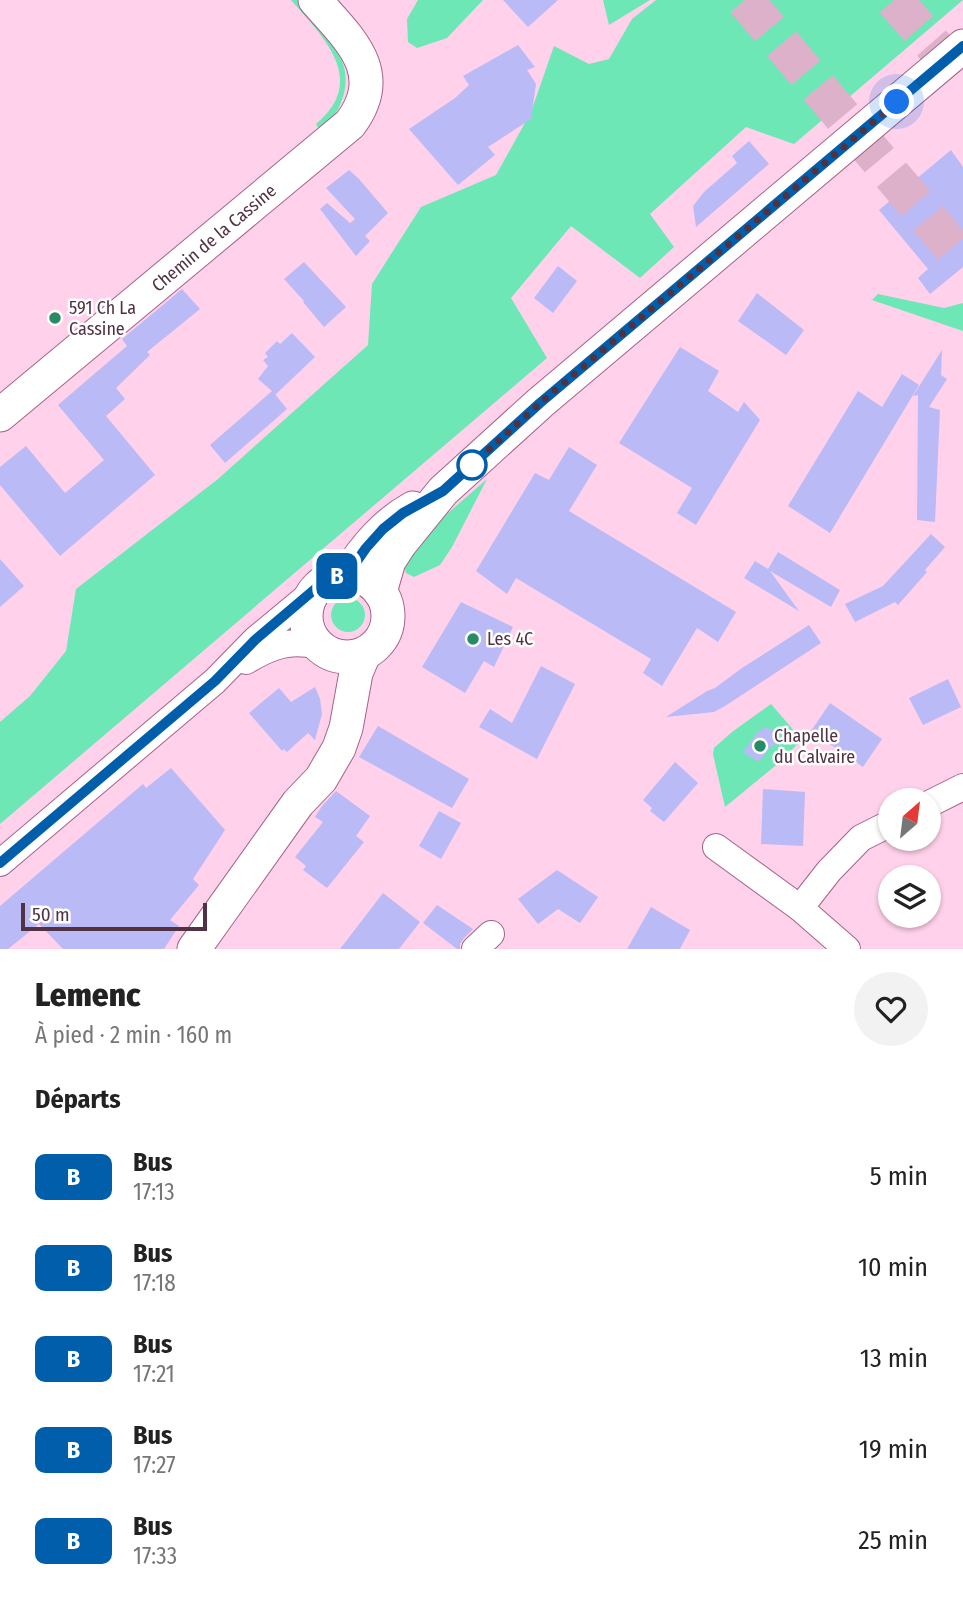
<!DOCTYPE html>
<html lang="fr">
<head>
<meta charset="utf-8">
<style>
	body { margin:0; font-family:"Fira Sans Condensed",sans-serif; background:#f2f2f2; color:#222; height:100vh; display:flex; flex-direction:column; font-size:26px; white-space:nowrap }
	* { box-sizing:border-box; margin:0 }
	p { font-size:23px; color:#767676 }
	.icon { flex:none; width:38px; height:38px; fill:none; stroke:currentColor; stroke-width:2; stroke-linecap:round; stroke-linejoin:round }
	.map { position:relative; height:949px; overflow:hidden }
	.panel { display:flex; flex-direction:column; background:#fff; flex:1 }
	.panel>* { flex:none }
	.badge { padding:0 14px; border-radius:10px; font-size:24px; line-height:46px }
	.needle { width:46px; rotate:28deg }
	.fabs { position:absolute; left:878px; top:788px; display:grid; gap:14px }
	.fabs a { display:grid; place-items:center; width:63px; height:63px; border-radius:50%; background:#fff; box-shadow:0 2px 5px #0004; font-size:35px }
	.scale { position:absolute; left:21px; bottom:18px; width:186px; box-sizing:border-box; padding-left:7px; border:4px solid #503243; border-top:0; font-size:19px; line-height:24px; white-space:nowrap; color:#503243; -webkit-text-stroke:5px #fff; paint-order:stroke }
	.you { position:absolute; width:35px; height:35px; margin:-18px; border:5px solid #fff; border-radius:50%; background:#1a73e8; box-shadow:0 0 0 10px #1a73e833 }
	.map>.badge { position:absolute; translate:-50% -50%; box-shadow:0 0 0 4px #fff }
	h2 { padding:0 35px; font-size:26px; line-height:63px }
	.round { display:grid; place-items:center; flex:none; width:74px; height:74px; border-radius:37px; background:#f2f2f2 }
	.summary { display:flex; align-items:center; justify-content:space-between; height:119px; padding:0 35px }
	h1 { font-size:33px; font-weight:800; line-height:52px }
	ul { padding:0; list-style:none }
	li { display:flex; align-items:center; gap:21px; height:91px; padding:0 35px }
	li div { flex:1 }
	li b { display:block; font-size:26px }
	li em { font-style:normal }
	li .badge { min-width:77px; font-weight:700; text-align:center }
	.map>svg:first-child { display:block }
	.green { fill:#6de7b5 }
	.building { fill:#babbf6 }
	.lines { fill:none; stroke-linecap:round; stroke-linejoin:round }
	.highway-tunnel { stroke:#dcb1c9; stroke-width:38; stroke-dasharray:38 19; stroke-linecap:butt }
	.minor-casing { stroke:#a56289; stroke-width:28 }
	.major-casing { stroke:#a56289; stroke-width:35 }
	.minor { stroke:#fff; stroke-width:26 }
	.major { stroke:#fff; stroke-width:33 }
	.line-casing { stroke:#fff; stroke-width:16 }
	.line { stroke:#005eab; stroke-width:10 }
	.walk { stroke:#503243; stroke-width:7; stroke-dasharray:0 12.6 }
	.poi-dot { fill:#268b67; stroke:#fff; stroke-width:2.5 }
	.stop-dot { fill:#fff; stroke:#005eab; stroke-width:3.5 }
	.labels { text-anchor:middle; stroke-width:5; stroke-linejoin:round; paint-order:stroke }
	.street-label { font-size:18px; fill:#503243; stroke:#fff }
	.poi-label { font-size:18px; fill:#503243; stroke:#fff; text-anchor:start }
</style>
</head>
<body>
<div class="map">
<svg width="963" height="949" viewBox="0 0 963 949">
	<rect width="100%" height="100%" fill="#ffd1ea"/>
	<!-- green -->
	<g class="green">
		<path d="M291,0H299C324,30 360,63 340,105C336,115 327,123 320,131L316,124C369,80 323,37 291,0Z"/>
		<polygon points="418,0 483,0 447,38 417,48 408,42 407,19"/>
		<polygon points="603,0 650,0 609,25"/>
		<polygon points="656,0 963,0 794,144 746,127 650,214 674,247 640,278 571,226 511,298 547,358 0,824 0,722 30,696 66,651 76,589 218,479 368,345 372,284 421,207 496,175 531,112 554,46 589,64 609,59 632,19"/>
		<polygon points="878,294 944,308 963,303 963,331 872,300"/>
		<polygon points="487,479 452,547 440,565 414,577 406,573 404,565 431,528"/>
		<circle cx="348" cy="615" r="17"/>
		<polygon points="771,704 802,740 775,766 725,807 713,754 714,748 732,732"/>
	</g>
	<!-- building -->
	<g class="building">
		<polygon points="503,0 558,0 528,27"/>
		<polygon points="518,45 535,67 527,70 536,84 531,119 488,147 495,155 458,185 409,129 455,98 469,85 463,76"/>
		<polygon points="749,141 769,164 696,227 693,206 704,192 737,163 732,156"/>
		<polygon points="951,150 963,167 963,267 930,294 918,278 928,269 879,210"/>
		<polygon points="349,170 359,179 388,213 365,236 370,241 356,256 320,209 327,203 350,223 355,219 326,188"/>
		<polygon points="304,262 346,307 324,327 303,302 304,301 284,279"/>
		<polygon points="558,266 577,281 553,313 534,298"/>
		<polygon points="182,289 200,309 147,352 150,355 116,388 125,399 106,416 155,475 60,556 0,485 0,467 26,446 65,493 104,460 58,405 127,346 122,339"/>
		<polygon points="757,293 804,330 786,355 738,321"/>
		<polygon points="292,333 315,357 275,395 274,393 287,409 225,463 210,445 272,391 258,379 268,366 263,360 268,357 265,353 277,341 280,344"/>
		<polygon points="680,347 719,371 708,391 738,412 744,402 760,420 696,525 677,513 692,488 619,443"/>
		<polygon points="942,350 941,375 947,379 929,407 940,410 935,522 917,520 918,395 913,396"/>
		<polygon points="902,374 919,385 830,533 788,506 858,391 882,407"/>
		<polygon points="569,447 597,465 569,511 736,612 718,642 697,628 662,686 643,673 651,659 516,578 507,594 476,571 535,473 549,480"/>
		<polygon points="931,534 945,547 925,570 927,572 898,605 895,602 855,622 845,604 883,586"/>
		<polygon points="778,552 840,590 831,607 770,571 799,611 744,578 755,561 768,569"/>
		<polygon points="0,559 24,586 0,607"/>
		<polygon points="461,602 513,627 494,667 484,661 465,693 422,667"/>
		<polygon points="809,625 821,643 725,706 714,712 666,717 707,691 715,688 742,668"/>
		<polygon points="541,666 575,684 537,759 479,727 490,709 512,723"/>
		<polygon points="948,679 961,707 923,725 909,698"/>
		<polygon points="315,687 320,699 322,714 315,740 308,733 287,752 284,749 282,751 249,713 279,688 291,702"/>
		<polygon points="830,703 882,739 863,767 811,731"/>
		<polygon points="378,726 469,779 452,808 359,757"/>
		<polygon points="765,727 774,731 777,735 777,743 770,748 759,762 743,752 757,733"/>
		<polygon points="675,762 698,783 664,822 650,811 652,808 643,800"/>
		<polygon points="171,768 225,830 193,879 199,885 170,920 179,926 164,949 63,949 39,924 8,949 0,949 0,906 143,784 146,788"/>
		<polygon points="763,789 805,792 803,846 761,844"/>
		<polygon points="336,791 370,816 356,836 364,842 327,888 303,870 306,866 295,857 323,822 315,817 322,806"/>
		<polygon points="439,811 461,823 441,859 419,846"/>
		<polygon points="557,870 598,897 580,923 558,909 538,924 518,899"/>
		<polygon points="383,893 420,922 399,949 340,949"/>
		<polygon points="437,905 473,929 464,938 460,944 460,949 457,949 423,923"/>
		<polygon points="651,907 690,930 680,949 627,949"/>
	</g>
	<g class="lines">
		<!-- highway-tunnel -->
		<g class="highway-tunnel">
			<polyline points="745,0 963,260"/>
			<polyline points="894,0 963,79"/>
		</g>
		<!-- minor casing -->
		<g class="minor-casing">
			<g id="minor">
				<path d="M246,661C271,646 289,639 318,646"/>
				<polyline points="929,804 963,787"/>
				<polyline points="716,847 800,908"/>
				<polyline points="0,863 215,681 255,640 314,591"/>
				<polyline points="475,949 491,934"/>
				<polyline points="847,949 800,908 829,871 861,838 891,823"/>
			</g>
		</g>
		<!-- major casing -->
		<g class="major-casing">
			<g id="major">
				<path d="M0,415L350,124C389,72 349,39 315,0"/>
				<circle cx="347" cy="616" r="41"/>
				<path d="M347,575C365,548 384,524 413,508"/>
				<polyline points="380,592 389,561 400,544 443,491 540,403 963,46"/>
				<polyline points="194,949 298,803 321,779 339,748 346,728 356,673 364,654"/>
			</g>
		</g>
		<!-- minor -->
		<use href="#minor" class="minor"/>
		<!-- major -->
		<use href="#major" class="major"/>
	</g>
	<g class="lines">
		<!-- line casing -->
		<g class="line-casing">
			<polyline id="line" points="0,863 215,681 255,640 321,584 329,579 347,575 366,548 383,529 403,513 443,491 540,403 963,46"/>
		</g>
		<!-- line -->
		<use href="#line" class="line"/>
		<!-- walk -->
		<polyline class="walk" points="472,465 462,474 540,403 897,102"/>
	</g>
	<!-- markers -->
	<g class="poi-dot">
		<circle cx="55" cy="318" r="7"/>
		<circle cx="473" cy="639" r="7"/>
		<circle cx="760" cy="746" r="7"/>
	</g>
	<circle class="stop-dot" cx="472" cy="465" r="14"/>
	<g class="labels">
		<!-- street labels -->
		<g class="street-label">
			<text transform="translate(214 238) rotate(-40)" y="6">Chemin de la Cassine</text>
		</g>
		<!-- poi labels -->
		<g class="poi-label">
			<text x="69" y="314">591 Ch La<tspan x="69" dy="21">Cassine</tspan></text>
			<text x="487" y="645">Les 4C</text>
			<text x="774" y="742">Chapelle<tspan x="774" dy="21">du Calvaire</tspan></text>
		</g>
	</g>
</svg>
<div class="fabs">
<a><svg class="needle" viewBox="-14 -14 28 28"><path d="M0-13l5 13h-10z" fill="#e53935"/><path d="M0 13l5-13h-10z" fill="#767676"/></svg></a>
<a><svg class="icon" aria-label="layers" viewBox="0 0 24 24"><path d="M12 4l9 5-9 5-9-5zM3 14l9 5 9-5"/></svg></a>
</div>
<div class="scale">50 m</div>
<div class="you" style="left:897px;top:102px"></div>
<b class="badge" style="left:337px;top:576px;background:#005eab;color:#fff">B</b>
</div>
<section class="panel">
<div class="summary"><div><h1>Lemenc</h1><p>À pied · 2 min · 160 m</p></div><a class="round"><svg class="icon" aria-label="heart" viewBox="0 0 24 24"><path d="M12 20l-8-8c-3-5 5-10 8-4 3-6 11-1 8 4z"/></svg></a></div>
<h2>Départs</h2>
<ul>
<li><span class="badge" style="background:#005eab;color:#fff">B</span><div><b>Bus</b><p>17:13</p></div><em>5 min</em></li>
<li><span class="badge" style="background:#005eab;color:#fff">B</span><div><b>Bus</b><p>17:18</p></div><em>10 min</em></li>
<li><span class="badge" style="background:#005eab;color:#fff">B</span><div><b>Bus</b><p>17:21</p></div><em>13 min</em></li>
<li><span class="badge" style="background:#005eab;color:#fff">B</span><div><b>Bus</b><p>17:27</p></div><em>19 min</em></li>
<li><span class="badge" style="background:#005eab;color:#fff">B</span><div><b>Bus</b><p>17:33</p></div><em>25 min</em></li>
</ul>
</section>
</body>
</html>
